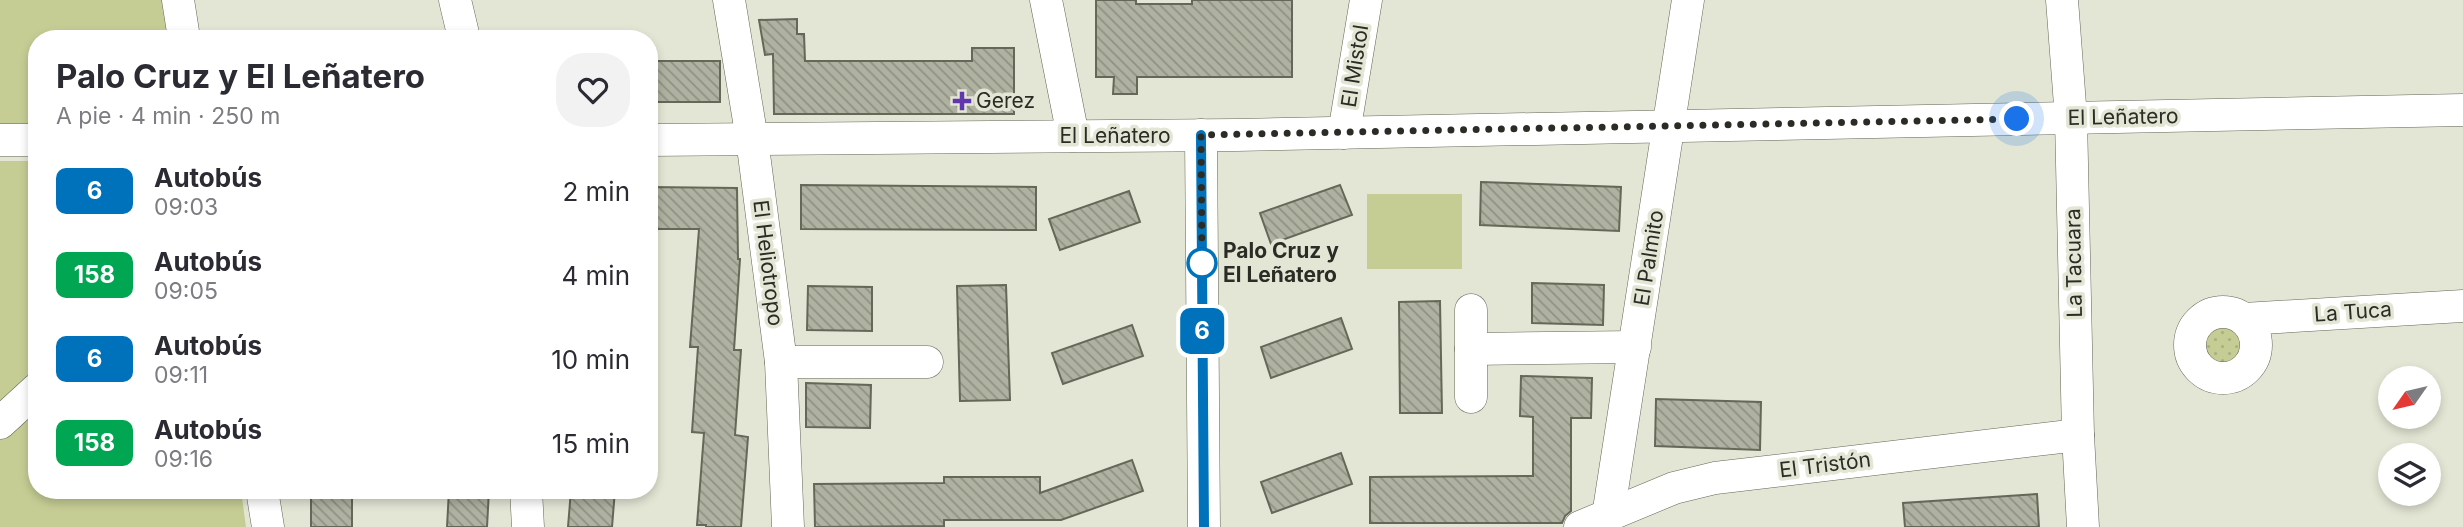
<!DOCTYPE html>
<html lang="es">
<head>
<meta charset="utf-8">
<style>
	body { margin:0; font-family:Inter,sans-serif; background:#f2f2f3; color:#2b2b33; height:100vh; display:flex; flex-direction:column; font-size:26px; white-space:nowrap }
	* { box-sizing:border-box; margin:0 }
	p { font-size:23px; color:#7c7c81 }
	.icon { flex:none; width:38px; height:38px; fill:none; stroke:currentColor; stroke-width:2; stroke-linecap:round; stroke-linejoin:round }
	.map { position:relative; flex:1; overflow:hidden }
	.side { position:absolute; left:28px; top:30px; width:630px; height:469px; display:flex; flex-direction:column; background:#fff; border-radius:28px; box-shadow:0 4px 10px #0003 }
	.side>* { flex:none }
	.badge { padding:0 14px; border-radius:10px; font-size:24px; line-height:46px }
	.needle { width:46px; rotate:236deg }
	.buttons { position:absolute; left:2378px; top:366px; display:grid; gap:14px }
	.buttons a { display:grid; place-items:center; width:63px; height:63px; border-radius:50%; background:#fff; box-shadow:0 4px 10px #0003; font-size:35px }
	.you { position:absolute; width:35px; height:35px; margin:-18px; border:5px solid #fff; border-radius:50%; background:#1a73e8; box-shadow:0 0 0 10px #1a73e833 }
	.map>.badge { position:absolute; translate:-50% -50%; box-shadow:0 0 0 4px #fff }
	.round { display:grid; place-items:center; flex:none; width:74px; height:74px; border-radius:28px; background:#f2f2f3 }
	.summary { display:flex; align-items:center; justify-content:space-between; height:119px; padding:0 28px }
	h1 { font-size:33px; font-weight:700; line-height:52px }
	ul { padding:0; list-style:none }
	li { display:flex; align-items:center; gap:21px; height:84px; padding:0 28px }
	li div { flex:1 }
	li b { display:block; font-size:26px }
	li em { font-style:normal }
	li .badge { min-width:77px; font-weight:700; text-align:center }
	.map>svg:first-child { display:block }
	.grass { fill:url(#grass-dots) }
	.park { fill:#c6cd94 }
	.building { fill:url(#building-back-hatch); stroke:#656758; stroke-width:2 }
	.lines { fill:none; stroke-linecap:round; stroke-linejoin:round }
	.minor-casing { stroke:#636556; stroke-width:33 }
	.minor { stroke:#fff; stroke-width:32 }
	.line-casing { stroke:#fff; stroke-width:16 }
	.line { stroke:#0072bc; stroke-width:10 }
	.walk { stroke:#2b2c25; stroke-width:7; stroke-dasharray:0 12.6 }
	.poi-dot { fill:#6137ae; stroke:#e4e6d5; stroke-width:2.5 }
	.stop-dot { fill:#fff; stroke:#0072bc; stroke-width:3.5 }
	.labels { text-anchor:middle; stroke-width:7; stroke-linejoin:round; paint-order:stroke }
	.street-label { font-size:21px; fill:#2b2c25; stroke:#e4e6d5 }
	.poi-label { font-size:21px; fill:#2b2c25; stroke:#e4e6d5; text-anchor:start }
	.stop-label { font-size:21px; font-weight:bold; fill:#2b2c25; stroke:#e4e6d5; text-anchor:start }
</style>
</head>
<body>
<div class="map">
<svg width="2463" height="527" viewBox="0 0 2463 527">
	<defs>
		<pattern id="grass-dots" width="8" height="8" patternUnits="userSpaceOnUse" patternTransform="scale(1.75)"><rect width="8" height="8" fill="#c6cd94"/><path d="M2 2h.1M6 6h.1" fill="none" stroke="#aab07f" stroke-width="1.8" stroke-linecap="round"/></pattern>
		<pattern id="building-back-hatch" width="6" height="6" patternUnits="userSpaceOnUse" patternTransform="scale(1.75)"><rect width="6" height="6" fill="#afb2a1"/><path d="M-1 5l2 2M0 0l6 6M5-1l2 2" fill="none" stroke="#8f9183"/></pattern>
	</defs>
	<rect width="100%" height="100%" fill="#e4e6d5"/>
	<!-- grass -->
	<circle class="grass" cx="2222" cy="345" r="26"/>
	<!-- park -->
	<g class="park">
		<polygon points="0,0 164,0 171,38 37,38 37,128 0,128"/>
		<polygon points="0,161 37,161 37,490 241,490 246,527 0,527"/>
		<rect x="1367" y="194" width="95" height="75"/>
	</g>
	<!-- building -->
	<g class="building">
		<polygon points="1096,0 1136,0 1136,4 1192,4 1192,0 1292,0 1292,77 1137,77 1137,94 1113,94 1114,77 1096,77"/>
		<polygon points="797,19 797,34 804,34 805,61 972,61 972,48 1014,48 1014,114 774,114 773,54 765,55 759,20"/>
		<rect x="649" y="61" width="71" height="41"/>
		<polygon points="1481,182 1621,187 1619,231 1480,225"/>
		<polygon points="801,185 1036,187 1036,230 801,229"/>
		<polygon points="1340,185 1352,215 1271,244 1260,213"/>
		<polygon points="649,187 737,188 738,259 740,259 734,350 741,350 735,435 748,437 741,527 706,527 706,525 697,525 704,433 692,432 698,347 690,347 699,229 649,229"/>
		<polygon points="1129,191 1140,222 1060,250 1049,219"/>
		<polygon points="1532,283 1604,285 1603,325 1532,323"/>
		<polygon points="1006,285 1010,400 960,401 957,286"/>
		<polygon points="808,286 872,287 872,331 807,330"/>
		<polygon points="1440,301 1442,413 1400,413 1399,302"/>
		<polygon points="1341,318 1352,349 1271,378 1261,347"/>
		<polygon points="1132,325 1143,356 1063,384 1052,353"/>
		<polygon points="1521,376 1592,378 1591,418 1571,418 1571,511 1565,516 1562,523 1370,523 1370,477 1533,476 1533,417 1520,416"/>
		<polygon points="806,383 871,385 870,428 806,427"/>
		<polygon points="1656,399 1761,402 1760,450 1655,446"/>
		<polygon points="1341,453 1352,484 1272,513 1261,482"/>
		<polygon points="1132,460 1143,491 1061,520 944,520 944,526 815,527 814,484 944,483 944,477 1040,477 1040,493"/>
		<rect x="311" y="490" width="41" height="37"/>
		<polygon points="449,490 489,490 487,527 447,527"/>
		<polygon points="571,490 615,490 612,527 568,527"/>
		<polygon points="2037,494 2039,527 1905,527 1903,503"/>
	</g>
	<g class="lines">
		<!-- minor casing -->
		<g class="minor-casing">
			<g id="minor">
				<polyline points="178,0 184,38"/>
				<polyline points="455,0 464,38"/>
				<polyline points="729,0 752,139 781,362 788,527"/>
				<polyline points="1046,0 1073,136"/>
				<polyline points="2062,0 2071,118 2078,435 2083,527"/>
				<polyline points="1344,133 1366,0"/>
				<polyline points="1201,135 1204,527"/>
				<polyline points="0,140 37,140"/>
				<polyline points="649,140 1236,135 2463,110"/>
				<polyline points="1471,310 1471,397"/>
				<circle cx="2223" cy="345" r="33"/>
				<polyline points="2244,319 2463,306"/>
				<polyline points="1471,349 1635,347"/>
				<polyline points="781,362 927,362"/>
				<polyline points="0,423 37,389"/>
				<polyline points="262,490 268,527"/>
				<polyline points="526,490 528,527"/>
				<polyline points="1608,516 1688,0"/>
				<polyline points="1580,527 1674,488 1715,478 2078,435"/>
			</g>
		</g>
		<!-- minor -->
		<use href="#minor" class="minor"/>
	</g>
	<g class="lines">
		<!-- line casing -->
		<g class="line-casing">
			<polyline id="line" points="1201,135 1204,527"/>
		</g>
		<!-- line -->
		<use href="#line" class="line"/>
		<!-- walk -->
		<polyline class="walk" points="1202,263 1201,135 2017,119"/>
	</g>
	<!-- markers -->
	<path class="poi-dot" d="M958.5 90.5h7v7h7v7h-7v7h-7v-7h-7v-7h7z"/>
	<circle class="stop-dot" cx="1202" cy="263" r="14"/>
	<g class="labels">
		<!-- street labels -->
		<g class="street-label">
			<text transform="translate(1355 66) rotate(-81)" y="7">El Mistol</text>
			<text transform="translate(2123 117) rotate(-1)" y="7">El Leñatero</text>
			<text x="1115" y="143">El Leñatero</text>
			<text transform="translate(1649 258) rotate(-81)" y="7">El Palmito</text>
			<text transform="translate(768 263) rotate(83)" y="7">El Heliotropo</text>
			<text transform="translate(2074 263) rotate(-91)" y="7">La Tacuara</text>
			<text transform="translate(2353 312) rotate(-4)" y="7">La Tuca</text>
			<text transform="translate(1825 465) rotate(-7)" y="7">El Tristón</text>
		</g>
		<!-- poi labels -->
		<g class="poi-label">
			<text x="976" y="108">Gerez</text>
		</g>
		<!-- stop labels -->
		<g class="stop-label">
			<text x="1223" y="258">Palo Cruz y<tspan x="1223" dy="24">El Leñatero</tspan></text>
		</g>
	</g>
</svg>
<div class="buttons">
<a><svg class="needle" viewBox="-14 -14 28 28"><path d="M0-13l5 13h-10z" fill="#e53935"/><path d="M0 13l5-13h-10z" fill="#7c7c81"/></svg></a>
<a><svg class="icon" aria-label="layers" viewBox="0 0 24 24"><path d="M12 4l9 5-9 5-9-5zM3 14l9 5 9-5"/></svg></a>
</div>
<div class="you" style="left:2017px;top:119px"></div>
<b class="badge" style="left:1202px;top:331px;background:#0072bc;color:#fff">6</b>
<section class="side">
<div class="summary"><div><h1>Palo Cruz y El Leñatero</h1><p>A pie · 4 min · 250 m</p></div><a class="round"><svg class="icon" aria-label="heart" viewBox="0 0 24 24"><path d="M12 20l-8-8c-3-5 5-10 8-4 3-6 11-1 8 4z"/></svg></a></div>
<ul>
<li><span class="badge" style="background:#0072bc;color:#fff">6</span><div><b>Autobús</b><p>09:03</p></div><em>2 min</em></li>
<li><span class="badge" style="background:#00a651;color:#fff">158</span><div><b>Autobús</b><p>09:05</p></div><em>4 min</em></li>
<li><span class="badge" style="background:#0072bc;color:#fff">6</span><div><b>Autobús</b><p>09:11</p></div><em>10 min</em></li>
<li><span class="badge" style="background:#00a651;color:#fff">158</span><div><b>Autobús</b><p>09:16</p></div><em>15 min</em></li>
</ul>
</section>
</div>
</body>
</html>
